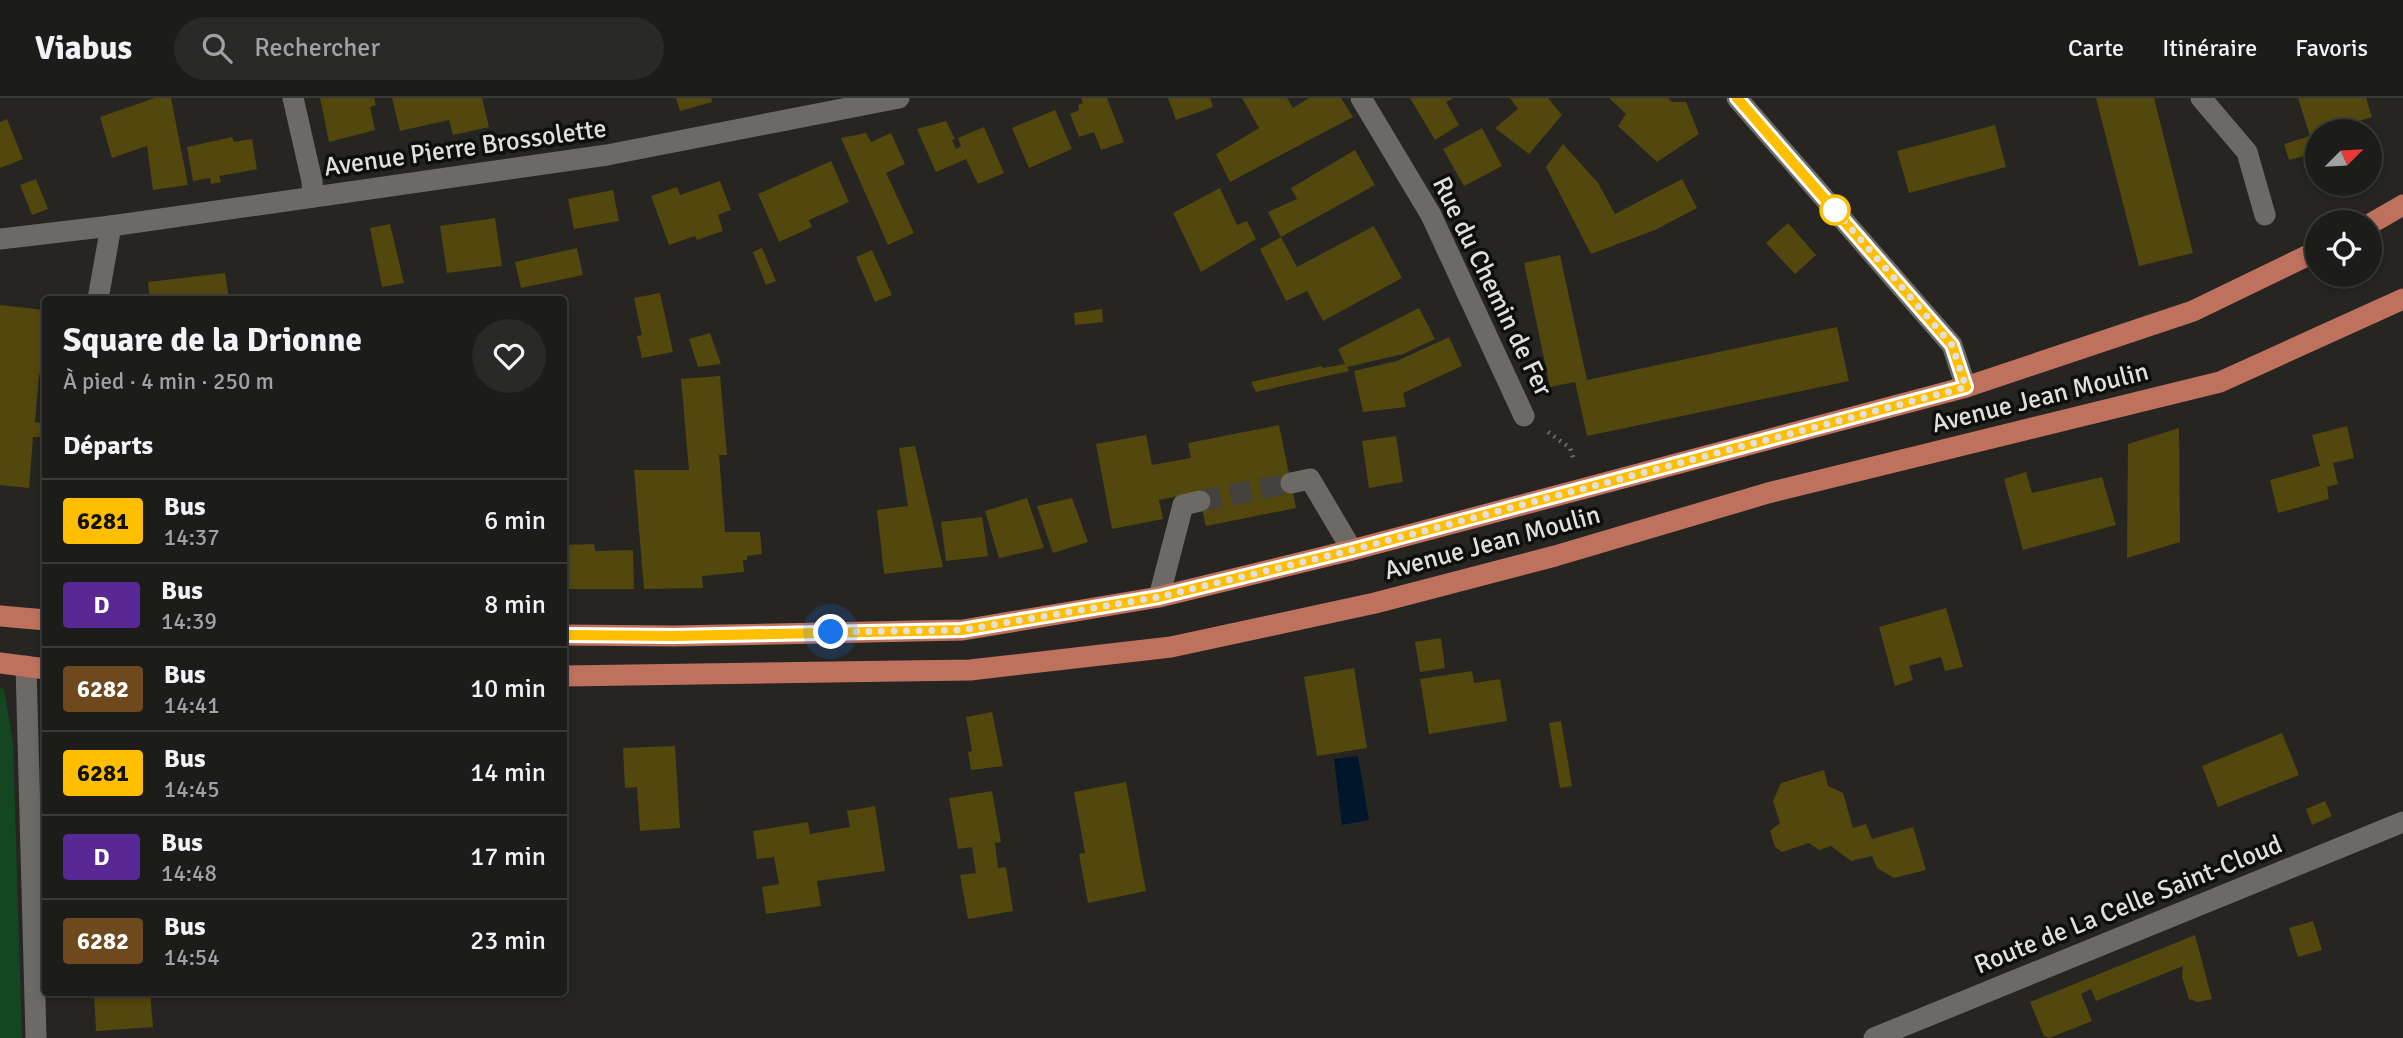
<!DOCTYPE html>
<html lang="fr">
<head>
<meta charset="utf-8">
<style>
	body { margin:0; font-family:Signika,sans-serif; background:#292927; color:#f1f3f6; height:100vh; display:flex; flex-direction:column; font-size:26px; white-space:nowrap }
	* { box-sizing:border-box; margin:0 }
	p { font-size:23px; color:#a0a1a2 }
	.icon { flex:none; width:38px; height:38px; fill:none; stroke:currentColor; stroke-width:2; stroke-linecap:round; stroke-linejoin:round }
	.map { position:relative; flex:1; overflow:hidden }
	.drawer { position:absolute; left:42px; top:198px; width:525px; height:700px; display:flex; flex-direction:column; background:#1c1c1a; border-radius:7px; box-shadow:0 4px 10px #0003,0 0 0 2px #3a3a39 }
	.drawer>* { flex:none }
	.badge { padding:0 14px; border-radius:5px; font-size:24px; line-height:46px }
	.needle { width:46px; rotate:66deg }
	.tools { position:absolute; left:2305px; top:21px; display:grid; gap:14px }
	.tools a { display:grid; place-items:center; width:77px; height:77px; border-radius:50%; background:#1c1c1a; box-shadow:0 4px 10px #0003,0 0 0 2px #3a3a39; font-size:35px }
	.you { position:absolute; width:35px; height:35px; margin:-18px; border:5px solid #fff; border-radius:50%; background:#1a73e8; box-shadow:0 0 0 10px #1a73e833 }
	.map>.badge { position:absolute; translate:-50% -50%; box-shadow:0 0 0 4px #fff }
	h2 { padding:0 21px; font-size:26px; line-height:63px }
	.round { display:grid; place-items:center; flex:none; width:74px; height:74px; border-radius:37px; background:#292927 }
	.head { display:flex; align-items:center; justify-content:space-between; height:119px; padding:0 21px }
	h1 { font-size:33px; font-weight:700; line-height:52px }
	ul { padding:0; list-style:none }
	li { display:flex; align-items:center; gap:21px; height:84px; padding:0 21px; border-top:2px solid #3a3a39 }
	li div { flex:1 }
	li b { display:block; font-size:26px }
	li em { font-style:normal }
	li .badge { min-width:77px; font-weight:700; text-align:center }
	header { display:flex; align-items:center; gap:42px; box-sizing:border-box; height:98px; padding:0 35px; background:#1c1c1a; border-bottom:2px solid #3a3a39 }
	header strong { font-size:33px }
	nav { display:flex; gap:38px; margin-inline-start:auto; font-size:24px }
	.search { width:490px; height:63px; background:#292927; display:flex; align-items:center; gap:18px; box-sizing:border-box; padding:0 24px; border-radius:38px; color:#a0a1a2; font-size:26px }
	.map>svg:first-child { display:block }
	.green { fill:#144621 }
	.water { fill:#00162b }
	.building { fill:#52470c }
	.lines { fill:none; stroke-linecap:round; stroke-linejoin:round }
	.minor-tunnel { stroke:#42413e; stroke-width:21; stroke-dasharray:21 10; stroke-linecap:butt }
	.path { stroke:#6a6967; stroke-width:4.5; stroke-dasharray:2 5; stroke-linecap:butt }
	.minor { stroke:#6b6a66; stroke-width:21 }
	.major { stroke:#be725e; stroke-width:21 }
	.line-casing { stroke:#fff; stroke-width:16 }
	.line { stroke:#ffbe00; stroke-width:10 }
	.walk { stroke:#e1e0de; stroke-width:7; stroke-dasharray:0 12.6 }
	.stop-dot { fill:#fff; stroke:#ffbe00; stroke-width:3.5 }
	.labels { text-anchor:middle; stroke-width:7; stroke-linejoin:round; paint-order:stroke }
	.street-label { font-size:26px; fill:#e1e0de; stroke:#0e0e0d }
</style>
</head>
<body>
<header>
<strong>Viabus</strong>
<div class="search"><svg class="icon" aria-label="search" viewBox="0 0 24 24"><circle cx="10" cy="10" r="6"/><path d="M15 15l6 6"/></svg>Rechercher</div>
<nav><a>Carte</a><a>Itinéraire</a><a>Favoris</a></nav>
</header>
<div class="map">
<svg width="2403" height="940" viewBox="0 0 2403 940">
	<rect width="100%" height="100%" fill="#262522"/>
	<!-- green -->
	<polygon class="green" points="0,590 4,591 13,644 22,940 0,940"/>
	<!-- water -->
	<polygon class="water" points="1358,658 1369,722 1342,727 1334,661"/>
	<!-- building -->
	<g class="building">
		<polygon points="155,0 171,0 188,87 153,92 147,48 112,60 100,19"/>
		<polygon points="320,0 374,0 376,7 370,9 375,32 329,44"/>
		<polygon points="392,0 482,0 489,29 453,37 449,22 400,33"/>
		<polygon points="676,0 711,0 712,4 680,13"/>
		<polygon points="1081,0 1107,0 1124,44 1101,52 1094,34 1079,39 1070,16 1079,12 1078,7 1083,5"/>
		<polygon points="1168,0 1210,0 1213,9 1176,22"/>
		<polygon points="1242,0 1287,0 1293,10 1309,0 1341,0 1353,19 1230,84 1216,56 1259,30"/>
		<polygon points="1410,0 1453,0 1446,4 1459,27 1435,42"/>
		<polygon points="1510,0 1548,0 1562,17 1529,56 1495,30 1518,11"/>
		<polygon points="1609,0 1668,0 1672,4 1686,4 1699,36 1657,64 1618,28 1626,16"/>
		<polygon points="2096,0 2154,0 2193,155 2139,168"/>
		<polygon points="2298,0 2366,0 2372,19 2326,33 2317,33 2317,36 2310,38"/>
		<polygon points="1055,12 1072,51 1029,70 1012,30"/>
		<polygon points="7,21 23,61 0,70 0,24"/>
		<polygon points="946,23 955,41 952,42 956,51 961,48 958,40 984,29 1004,75 978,86 966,61 936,74 917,31"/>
		<polygon points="1995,27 2006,69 1909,95 1897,53"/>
		<polygon points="1482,30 1502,68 1464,88 1443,51"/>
		<polygon points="866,35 871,44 891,35 905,66 886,75 914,135 888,147 841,40"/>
		<polygon points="2310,38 2315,55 2289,62 2284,46"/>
		<polygon points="232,39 234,44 252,41 257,71 219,78 221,84 211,86 210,80 193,83 187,49"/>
		<polygon points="1563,46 1598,85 1615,116 1682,81 1697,110 1655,132 1591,156 1546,69"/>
		<polygon points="1355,52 1375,87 1281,139 1297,169 1374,128 1402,180 1323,223 1307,193 1286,203 1260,151 1281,139 1268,114 1297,101 1291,90"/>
		<polygon points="831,63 849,104 809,122 812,129 779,144 758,96"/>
		<polygon points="36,81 48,111 32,117 20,87"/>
		<polygon points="720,83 731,112 718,117 723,133 697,142 695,138 669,147 651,98 677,89 680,97"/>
		<polygon points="1220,90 1237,127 1247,123 1256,141 1201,174 1173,115"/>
		<polygon points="613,92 619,123 574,131 568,101"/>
		<polygon points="495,120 502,168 447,175 440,128"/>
		<polygon points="1788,125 1816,157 1795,176 1766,145"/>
		<polygon points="390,126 404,185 382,189 370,130"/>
		<polygon points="577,150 583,177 521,190 515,164"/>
		<polygon points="762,150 776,183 766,187 753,154"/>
		<polygon points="872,152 892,197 875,204 856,159"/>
		<polygon points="1560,157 1587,282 1837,229 1849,283 1587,338 1575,284 1550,289 1524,165"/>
		<polygon points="225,175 229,201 150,201 148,184"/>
		<polygon points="660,195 673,254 642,260 637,238 642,237 634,200"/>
		<polygon points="0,207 44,212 40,263 46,262 46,277 39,277 35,324 42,325 41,339 33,339 29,390 0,387"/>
		<polygon points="1419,210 1435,241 1403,256 1347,269 1349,273 1256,294 1251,284 1322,268 1323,270 1345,266 1338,251"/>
		<polygon points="1102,211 1103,224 1075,227 1074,215"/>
		<polygon points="710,235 721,266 698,269 689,241"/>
		<polygon points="1449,239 1462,268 1403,295 1406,309 1363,314 1354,273 1397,263"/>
		<polygon points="720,278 727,357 719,357 725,434 760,434 762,456 747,458 747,462 743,462 744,474 702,478 703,490 644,491 634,372 689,372 681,281"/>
		<polygon points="1279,327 1296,410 1206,428 1198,394 1159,402 1163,421 1112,431 1096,346 1146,337 1152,367 1191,360 1188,345"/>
		<polygon points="2347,328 2354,360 2333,365 2338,386 2327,389 2329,401 2278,415 2270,382 2320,368 2312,337"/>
		<polygon points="2179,330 2180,444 2127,460 2128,346"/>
		<polygon points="1396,338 1403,384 1369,390 1362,343"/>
		<polygon points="915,348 943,469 884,476 877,412 908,408 899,350"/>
		<polygon points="2026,374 2032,395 2102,379 2116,427 2023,452 2004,381"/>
		<polygon points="1027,400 1044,450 999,460 985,413"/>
		<polygon points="1072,400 1088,444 1053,455 1037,408"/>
		<polygon points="982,419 988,458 946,463 941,424"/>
		<polygon points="594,446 595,453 633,452 634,491 564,491 564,447"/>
		<polygon points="1946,510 1963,569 1945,573 1941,559 1909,568 1913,582 1895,588 1879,529"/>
		<polygon points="1441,540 1445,570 1420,574 1415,544"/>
		<polygon points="1354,570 1367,650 1317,658 1304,579"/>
		<polygon points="1472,573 1474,585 1500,581 1507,623 1429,636 1420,581"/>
		<polygon points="992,614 1003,668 971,672 968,654 972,653 966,619"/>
		<polygon points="1561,623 1572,688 1560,690 1549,625"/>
		<polygon points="2282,635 2299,677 2218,709 2202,668"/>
		<polygon points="675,648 680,730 640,733 637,689 625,690 623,650"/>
		<polygon points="1824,672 1828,688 1843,695 1853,730 1866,726 1872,741 1913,729 1926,772 1894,780 1877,770 1872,758 1851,763 1831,748 1819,752 1809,745 1782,754 1775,749 1770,733 1780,725 1773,703 1781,685"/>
		<polygon points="1126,684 1146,793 1088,805 1079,756 1085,755 1074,694"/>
		<polygon points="992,693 1001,744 995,745 998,770 1006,769 1013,813 968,821 960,777 976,775 972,749 958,751 949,700"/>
		<polygon points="2325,703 2332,718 2312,727 2306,711"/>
		<polygon points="875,708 885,773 817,783 821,808 766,816 762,789 779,786 774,759 757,761 753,733 808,724 810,736 850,729 847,713"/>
		<polygon points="2313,823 2322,852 2298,859 2289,830"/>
		<polygon points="2195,837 2212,901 2198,904 2189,901 2182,879 2183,868 2096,903 2091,891 2081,896 2092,923 2049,940 2044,938 2030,904"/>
		<polygon points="94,894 150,894 153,929 96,933"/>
	</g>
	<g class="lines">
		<!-- minor-tunnel -->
		<polyline class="minor-tunnel" points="1200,403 1291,385"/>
		<!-- path -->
		<polyline class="path" points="1548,334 1570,350 1574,362"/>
		<!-- minor -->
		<g class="minor">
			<polyline points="293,0 312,83 313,99"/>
			<polyline points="1361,0 1431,117 1524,318"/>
			<polyline points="1737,0 1952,247 1966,289"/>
			<polyline points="2201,0 2247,54 2265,117"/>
			<polyline points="0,141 111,128"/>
			<polyline points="98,201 111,128 607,57 899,0"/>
			<polyline points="1291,385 1310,381 1352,452"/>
			<polyline points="1159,499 1183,407 1200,403"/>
			<polyline points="26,568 36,940"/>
			<polyline points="1874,940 2403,724"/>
		</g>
		<!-- major -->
		<g class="major">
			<polyline points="2370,126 2403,107"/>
			<polyline points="0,518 46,522"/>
			<polyline points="564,537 674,538 963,532 1159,499 1352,452 1966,289 2193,213 2317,153"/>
			<polyline points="0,565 46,571"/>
			<polyline points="564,578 970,572 1171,549 1375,505 1555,458 1768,395 2220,284 2403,201"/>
		</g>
	</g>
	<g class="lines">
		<!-- line casing -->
		<g class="line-casing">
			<polyline id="line" points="564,537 674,538 962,532 1159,499 1352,452 1966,289 1952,247 1737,0"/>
		</g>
		<!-- line -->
		<use href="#line" class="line"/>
		<!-- walk -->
		<polyline class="walk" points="831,534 962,532 1159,499 1352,452 1966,289 1952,247 1835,112"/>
	</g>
	<!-- markers -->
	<circle class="stop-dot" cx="1835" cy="112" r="14"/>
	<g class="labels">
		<!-- street labels -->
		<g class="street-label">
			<text transform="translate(465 49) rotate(-8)" y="9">Avenue Pierre Brossolette</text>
			<text transform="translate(1493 188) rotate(64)" y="9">Rue du Chemin de Fer</text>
			<text transform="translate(2040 299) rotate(-14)" y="9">Avenue Jean Moulin</text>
			<text transform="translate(1492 444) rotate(-15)" y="9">Avenue Jean Moulin</text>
			<text transform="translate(2128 806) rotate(-22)" y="9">Route de La Celle Saint-Cloud</text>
		</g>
	</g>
</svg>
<div class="tools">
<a><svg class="needle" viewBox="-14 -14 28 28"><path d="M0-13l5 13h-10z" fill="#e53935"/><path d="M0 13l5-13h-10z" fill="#a0a1a2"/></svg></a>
<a><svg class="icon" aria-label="locate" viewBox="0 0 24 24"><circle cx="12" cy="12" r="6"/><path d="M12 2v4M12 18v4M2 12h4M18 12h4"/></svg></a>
</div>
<div class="you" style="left:831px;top:534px"></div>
<section class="drawer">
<div class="head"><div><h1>Square de la Drionne</h1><p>À pied · 4 min · 250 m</p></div><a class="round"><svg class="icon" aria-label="heart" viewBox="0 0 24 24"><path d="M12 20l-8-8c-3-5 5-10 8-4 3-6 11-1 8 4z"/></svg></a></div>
<h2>Départs</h2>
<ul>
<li><span class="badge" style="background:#ffbe00;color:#111">6281</span><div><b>Bus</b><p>14:37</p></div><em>6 min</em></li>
<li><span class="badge" style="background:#582895;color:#fff">D</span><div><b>Bus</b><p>14:39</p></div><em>8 min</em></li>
<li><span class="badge" style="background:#6e491e;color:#fff">6282</span><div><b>Bus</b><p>14:41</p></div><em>10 min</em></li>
<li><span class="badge" style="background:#ffbe00;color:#111">6281</span><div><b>Bus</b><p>14:45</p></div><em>14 min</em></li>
<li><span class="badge" style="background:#582895;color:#fff">D</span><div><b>Bus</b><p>14:48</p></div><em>17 min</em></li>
<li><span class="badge" style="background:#6e491e;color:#fff">6282</span><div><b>Bus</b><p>14:54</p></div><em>23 min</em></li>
</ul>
</section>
</div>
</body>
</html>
